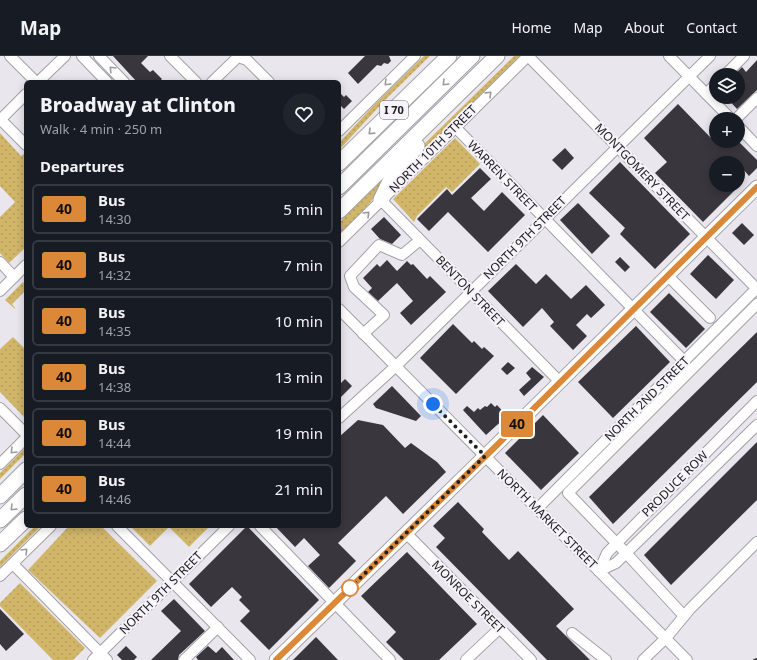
<!DOCTYPE html>
<html lang="en">
<head>
<meta charset="utf-8">
<style>
	body { margin:0; font-family:"Noto Sans",sans-serif; background:#20242c; color:#f1f3f6; height:100vh; display:flex; flex-direction:column; font-size:15px; white-space:nowrap }
	* { box-sizing:border-box; margin:0 }
	p { font-size:13px; color:#9ea1a6 }
	.icon { flex:none; width:22px; height:22px; fill:none; stroke:currentColor; stroke-width:2; stroke-linecap:round; stroke-linejoin:round }
	.map { position:relative; flex:1; overflow:hidden }
	.drawer { position:absolute; left:24px; top:24px; width:317px; height:448px; display:flex; flex-direction:column; background:#171b24; border-radius:6px; box-shadow:0 2px 10px #0003 }
	.drawer>* { flex:none }
	.badge { padding:0 8px; border-radius:3px; font-size:14px; line-height:26px }
	.buttons { position:absolute; left:709px; top:12px; display:grid; gap:8px }
	.buttons a { display:grid; place-items:center; width:36px; height:36px; border-radius:50%; background:#171b24; box-shadow:0 2px 10px #0003; font-size:20px }
	.you { position:absolute; width:20px; height:20px; margin:-10px; border:3px solid #fff; border-radius:50%; background:#1a73e8; box-shadow:0 0 0 6px #1a73e833 }
	.map>.badge { position:absolute; translate:-50% -50%; box-shadow:0 0 0 2px #fff }
	h2 { padding:0 16px; font-size:15px; line-height:36px }
	.round { display:grid; place-items:center; flex:none; width:42px; height:42px; border-radius:21px; background:#20242c }
	.overview { display:flex; align-items:center; justify-content:space-between; height:68px; padding:0 16px }
	h1 { font-size:19px; font-weight:800; line-height:30px }
	ul { padding:0; list-style:none }
	li { display:flex; align-items:center; gap:12px; height:50px; margin:0 8px 6px; padding:0 8px; border:2px solid #363941; border-radius:6px }
	li div { flex:1 }
	li b { display:block; font-size:15px }
	li em { font-style:normal }
	li .badge { min-width:44px; font-weight:700; text-align:center }
	header { display:flex; align-items:center; gap:24px; box-sizing:border-box; height:56px; padding:0 20px; background:#171b24; border-bottom:1px solid #363941 }
	header strong { font-size:19px }
	nav { display:flex; gap:22px; margin-inline-start:auto; font-size:14px }
	.map>svg:first-child { display:block }
	.grass { fill:url(#grass-dots) }
	.building { fill:#39373d }
	.lines { fill:none; stroke-linecap:round; stroke-linejoin:round }
	.minor-casing { stroke:#a3a0a7; stroke-width:12 }
	.major-casing { stroke:#a3a0a7; stroke-width:15 }
	.highway-casing { stroke:#a3a0a7; stroke-width:17 }
	.minor { stroke:#fff; stroke-width:10 }
	.major { stroke:#fff; stroke-width:13 }
	.highway { stroke:#fff; stroke-width:15 }
	.rail { stroke:#413f43; stroke-width:2 }
	.oneway { stroke:#9b9b9c }
	.line-casing { stroke:#fff; stroke-width:9 }
	.line { stroke:#db8839; stroke-width:6 }
	.walk { stroke:#212023; stroke-width:4; stroke-dasharray:0 7.2 }
	.stop-dot { fill:#fff; stroke:#db8839; stroke-width:2 }
	.labels { text-anchor:middle; stroke-width:4; stroke-linejoin:round; paint-order:stroke }
	.shield { fill:#f6f3fb; stroke:#615f64; stroke-width:1 }
	.shield-label { font-size:11px; font-weight:bold; fill:#212023 }
	.street-label { font-size:12px; fill:#212023; stroke:#f6f3fb }
</style>
</head>
<body>
<header>
<strong>Map</strong>
<nav><a>Home</a><a>Map</a><a>About</a><a>Contact</a></nav>
</header>
<div class="map">
<svg width="757" height="604" viewBox="0 0 757 604">
	<defs>
		<pattern id="grass-dots" width="8" height="8" patternUnits="userSpaceOnUse"><rect width="8" height="8" fill="#d1b66a"/><path d="M2 2h.1M6 6h.1" fill="none" stroke="#b39c5c" stroke-width="1.8" stroke-linecap="round"/></pattern>
	</defs>
	<rect width="100%" height="100%" fill="#e9e6ee"/>
	<!-- grass -->
	<g class="grass">
		<polygon points="424,0 430,0 386,43 339,94 339,87 373,50"/>
		<polygon points="514,0 520,0 405,114 416,96"/>
		<polygon points="0,77 21,100 25,97 26,98 26,191 9,207 0,197 0,161 15,146 0,130"/>
		<polygon points="455,82 480,108 452,136 446,131 417,160 414,166 393,143"/>
		<path d="M390,113C381,139 359,159 339,178V167Z"/>
		<polygon points="23,226 26,229 26,234 12,248 15,252 15,253 5,244"/>
		<polygon points="13,281 26,294 26,363 0,336 0,293"/>
		<polygon points="25,392 26,397 0,423 0,417"/>
		<polygon points="35,470 41,470 0,511 0,505"/>
		<polygon points="69,470 101,470 157,525 100,582 28,514"/>
		<polygon points="130,470 210,470 189,491 169,471 150,490"/>
		<polygon points="20,527 85,592 73,604 53,604 0,550 0,547"/>
	</g>
	<!-- building -->
	<g class="building">
		<polygon points="113,0 148,0 141,7 150,16 153,14 162,23 159,26 137,26"/>
		<polygon points="365,0 389,0 391,5 388,8 384,7 381,10 377,9 358,28 348,17"/>
		<polygon points="757,4 757,34 737,53 726,41 738,41 738,22 740,20 737,16 742,11 746,16"/>
		<polygon points="339,36 344,41 346,39 352,45 344,53 339,48"/>
		<polygon points="678,48 711,82 716,77 716,85 738,85 757,104 757,112 749,120 738,107 733,104 731,107 716,107 716,129 734,129 737,132 703,166 655,117 667,106 644,82"/>
		<polygon points="565,92 574,102 562,114 552,104"/>
		<polygon points="620,106 690,178 655,213 620,178 625,172 589,137"/>
		<polygon points="480,112 491,123 471,142 484,155 502,136 525,159 488,196 448,156 429,175 417,163 447,133 452,139"/>
		<polygon points="578,147 610,180 592,198 560,164"/>
		<polygon points="384,161 401,179 392,188 380,183 371,173"/>
		<polygon points="742,167 754,179 744,189 732,177"/>
		<polygon points="708,199 734,224 716,243 690,218"/>
		<polygon points="620,201 630,211 625,216 615,206"/>
		<polygon points="387,204 397,215 407,205 411,209 413,208 427,223 430,220 446,236 411,269 400,257 413,245 397,227 378,245 368,236 372,232 363,222 377,208 380,211"/>
		<polygon points="516,208 536,228 546,218 571,243 586,229 605,249 591,262 587,258 576,269 587,280 573,294 550,270 554,266 542,252 523,271 488,235"/>
		<polygon points="669,237 705,273 686,292 650,256"/>
		<polygon points="453,268 472,287 474,285 482,293 484,291 494,300 456,338 420,302"/>
		<polygon points="636,270 670,306 613,362 578,326"/>
		<polygon points="757,276 757,326 613,468 589,441"/>
		<polygon points="508,306 515,312 507,319 501,313"/>
		<polygon points="532,311 544,321 524,340 519,334 531,323 526,317"/>
		<polygon points="345,323 352,330 339,343 339,329"/>
		<polygon points="392,330 421,360 416,365 376,352 373,348"/>
		<polygon points="491,347 495,351 497,349 507,360 486,379 463,354 467,350 474,356 478,352 480,354 485,350 487,351"/>
		<polygon points="543,359 579,397 541,434 505,397"/>
		<polygon points="358,364 383,369 405,392 411,387 437,406 446,416 403,458 386,440 338,487 356,505 329,532 308,510 320,499 304,482 295,491 275,470 339,470 339,381"/>
		<polygon points="757,386 757,444 671,529 644,499"/>
		<polygon points="458,446 484,473 482,476 509,504 518,495 574,553 556,570 590,604 547,604 436,491 445,482 433,470"/>
		<polygon points="247,470 319,544 269,594 240,565 250,555 239,544 242,541 232,531 211,551 189,528"/>
		<polygon points="407,496 477,568 439,604 404,604 386,586 396,576 361,540"/>
		<polygon points="174,543 205,575 179,599 178,604 151,604 181,575 161,555"/>
		<polygon points="0,553 24,578 6,595 0,588"/>
		<polygon points="316,581 338,604 293,604"/>
		<polygon points="126,590 137,601 134,604 122,604 117,599"/>
		<polygon points="208,590 216,597 222,591 234,604 198,604 196,601"/>
	</g>
	<g class="lines">
		<!-- minor casing -->
		<g class="minor-casing">
			<g id="minor">
				<polyline points="10,0 36,26"/>
				<polyline points="82,0 107,26"/>
				<polyline points="99,0 124,26"/>
				<polyline points="170,0 196,26"/>
				<polyline points="528,0 756,232"/>
				<polyline points="669,0 731,63"/>
				<polyline points="725,19 744,0"/>
				<polyline points="38,26 65,0"/>
				<polyline points="212,26 238,1 247,4 269,26"/>
				<polyline points="706,38 716,28"/>
				<polyline points="0,63 26,89"/>
				<polyline points="736,63 757,42"/>
				<polyline points="0,64 26,38"/>
				<polyline points="738,70 757,90"/>
				<polyline points="455,71 685,306"/>
				<polyline points="339,75 415,0"/>
				<polyline points="381,144 560,326"/>
				<polyline points="339,186 528,0"/>
				<polyline points="0,206 14,221"/>
				<polyline points="668,220 710,262"/>
				<polyline points="0,235 26,209"/>
				<polyline points="339,253 687,604"/>
				<polyline points="363,278 384,259 354,231 350,220 379,189 402,199 420,184"/>
				<polyline points="0,352 26,378"/>
				<polyline points="339,362 396,310 710,0"/>
				<polyline points="0,408 26,382"/>
				<polyline points="537,453 757,232"/>
				<polyline points="117,470 250,604"/>
				<polyline points="260,470 390,604"/>
				<polyline points="406,477 531,604"/>
				<polyline points="13,508 107,604"/>
				<polyline points="599,515 607,497 757,345"/>
				<polyline points="599,515 616,507 757,369"/>
				<polyline points="0,520 51,470"/>
				<polyline points="684,560 626,497 568,437 757,248"/>
				<polyline points="572,577 606,604"/>
				<polyline points="93,604 229,470"/>
				<polyline points="184,604 218,571"/>
				<polyline points="466,604 500,572"/>
				<polyline points="643,604 666,582 690,553 757,486"/>
			</g>
		</g>
		<!-- major casing -->
		<g class="major-casing">
			<polyline id="major" points="276,604 485,400 757,131"/>
		</g>
		<!-- highway casing -->
		<g class="highway-casing">
			<g id="highway">
				<polyline points="339,107 449,0"/>
				<polyline points="339,131 472,0"/>
				<polyline points="381,144 393,119 417,90"/>
				<polyline points="339,155 497,0"/>
				<polyline points="0,440 26,414"/>
				<polyline points="0,464 26,439"/>
				<polyline points="0,488 26,463"/>
			</g>
		</g>
		<!-- minor -->
		<use href="#minor" class="minor"/>
		<!-- major -->
		<use href="#major" class="major"/>
		<!-- highway -->
		<use href="#highway" class="highway"/>
		<!-- rail -->
		<polyline class="rail" points="754,604 757,603"/>
	</g>
	<!-- one-way arrows -->
	<defs><path id="oneway-chevron" d="M-2-3.5L2.5 0L-2 3.5" fill="none" stroke-width="1.6" stroke-linecap="round" stroke-linejoin="round"/></defs>
	<g class="oneway">
		<use href="#oneway-chevron" transform="translate(112 13) rotate(-134)"/>
		<use href="#oneway-chevron" transform="translate(387 27) rotate(135)"/>
		<use href="#oneway-chevron" transform="translate(445 27) rotate(135)"/>
		<use href="#oneway-chevron" transform="translate(489 38) rotate(-44)"/>
		<use href="#oneway-chevron" transform="translate(371 76) rotate(136)"/>
		<use href="#oneway-chevron" transform="translate(367 158) rotate(-45)"/>
		<use href="#oneway-chevron" transform="translate(13 395) rotate(135)"/>
		<use href="#oneway-chevron" transform="translate(13 452) rotate(135)"/>
		<use href="#oneway-chevron" transform="translate(25 495) rotate(-45)"/>
	</g>
	<g class="lines">
		<!-- line casing -->
		<g class="line-casing">
			<polyline id="line" points="276,604 496,390 757,131"/>
		</g>
		<!-- line -->
		<use href="#line" class="line"/>
		<!-- walk -->
		<polyline class="walk" points="350,532 345,537 485,400 433,348"/>
	</g>
	<!-- markers -->
	<circle class="stop-dot" cx="350" cy="532" r="8"/>
	<g class="labels">
		<!-- shield labels -->
		<rect class="shield" x="380" y="45" width="28" height="18" rx="3"/>
		<g class="shield-label">
			<text x="394" y="58">I 70</text>
		</g>
		<!-- street labels -->
		<g class="street-label">
			<text transform="translate(433 93) rotate(-45)" y="4">NORTH 10TH STREET</text>
			<text transform="translate(642 116) rotate(46)" y="4">MONTGOMERY STREET</text>
			<text transform="translate(502 120) rotate(46)" y="4">WARREN STREET</text>
			<text transform="translate(525 182) rotate(-45)" y="4">NORTH 9TH STREET</text>
			<text transform="translate(470 235) rotate(46)" y="4">BENTON STREET</text>
			<text transform="translate(647 343) rotate(-45)" y="4">NORTH 2ND STREET</text>
			<text transform="translate(675 428) rotate(-45)" y="4">PRODUCE ROW</text>
			<text transform="translate(547 463) rotate(45)" y="4">NORTH MARKET STREET</text>
			<text transform="translate(161 537) rotate(-45)" y="4">NORTH 9TH STREET</text>
			<text transform="translate(468 541) rotate(45)" y="4">MONROE STREET</text>
		</g>
	</g>
</svg>
<div class="buttons">
<a><svg class="icon" aria-label="layers" viewBox="0 0 24 24"><path d="M12 4l9 5-9 5-9-5zM3 14l9 5 9-5"/></svg></a>
<a>+</a>
<a>−</a>
</div>
<div class="you" style="left:433px;top:348px"></div>
<b class="badge" style="left:517px;top:368px;background:#db8839;color:#111">40</b>
<section class="drawer">
<div class="overview"><div><h1>Broadway at Clinton</h1><p>Walk · 4 min · 250 m</p></div><a class="round"><svg class="icon" aria-label="heart" viewBox="0 0 24 24"><path d="M12 20l-8-8c-3-5 5-10 8-4 3-6 11-1 8 4z"/></svg></a></div>
<h2>Departures</h2>
<ul>
<li><span class="badge" style="background:#db8839;color:#111">40</span><div><b>Bus</b><p>14:30</p></div><em>5 min</em></li>
<li><span class="badge" style="background:#db8839;color:#111">40</span><div><b>Bus</b><p>14:32</p></div><em>7 min</em></li>
<li><span class="badge" style="background:#db8839;color:#111">40</span><div><b>Bus</b><p>14:35</p></div><em>10 min</em></li>
<li><span class="badge" style="background:#db8839;color:#111">40</span><div><b>Bus</b><p>14:38</p></div><em>13 min</em></li>
<li><span class="badge" style="background:#db8839;color:#111">40</span><div><b>Bus</b><p>14:44</p></div><em>19 min</em></li>
<li><span class="badge" style="background:#db8839;color:#111">40</span><div><b>Bus</b><p>14:46</p></div><em>21 min</em></li>
</ul>
</section>
</div>
</body>
</html>
